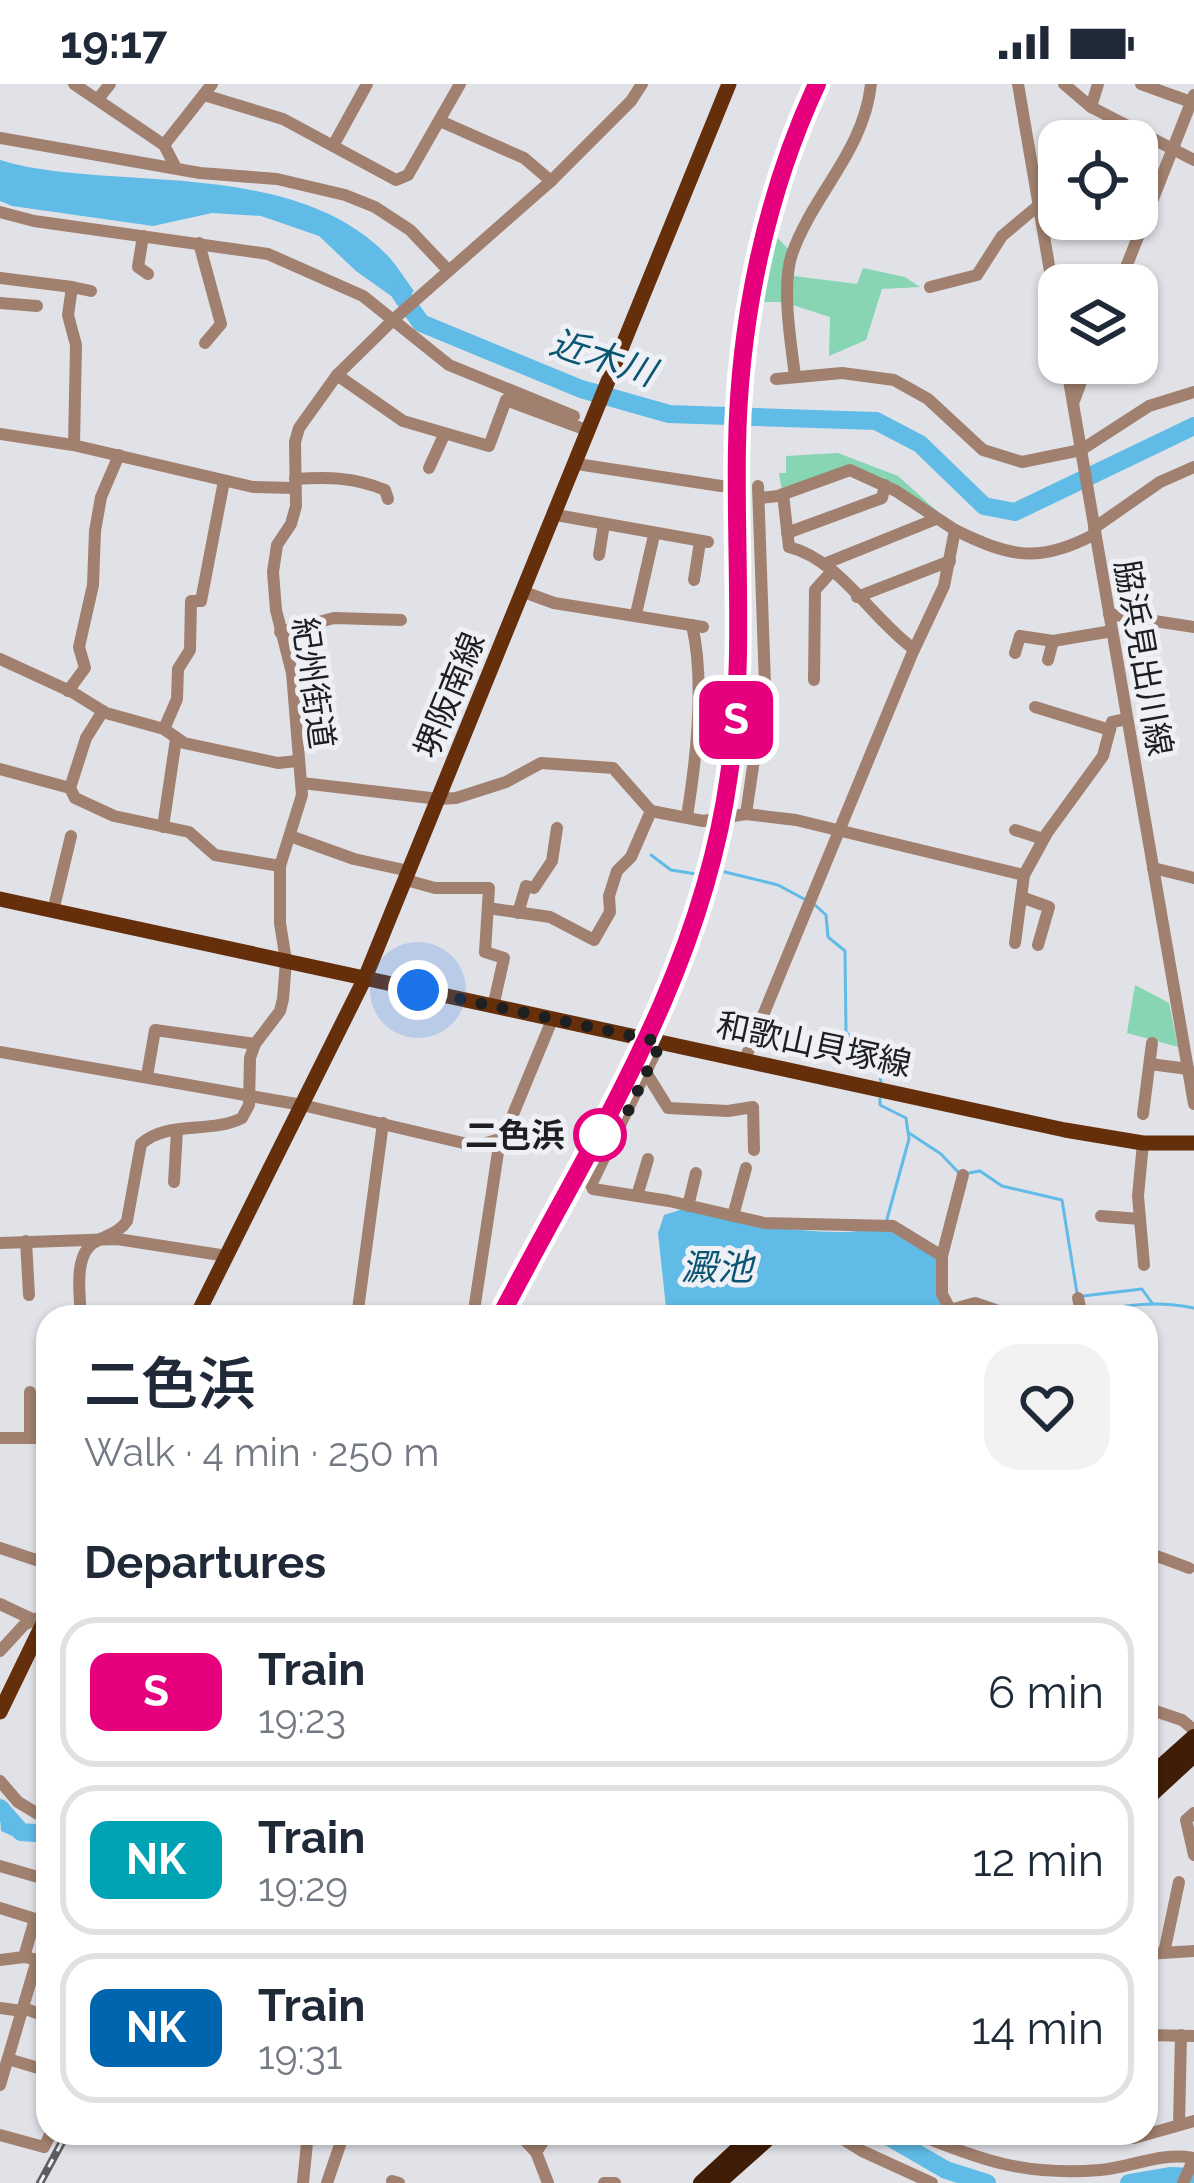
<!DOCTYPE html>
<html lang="en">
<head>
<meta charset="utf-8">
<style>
	body { margin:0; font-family:Raleway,"Noto Sans JP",sans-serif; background:#f2f2f3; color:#1f2937; height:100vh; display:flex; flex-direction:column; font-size:45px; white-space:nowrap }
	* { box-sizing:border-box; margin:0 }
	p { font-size:39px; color:#747a83 }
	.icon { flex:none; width:66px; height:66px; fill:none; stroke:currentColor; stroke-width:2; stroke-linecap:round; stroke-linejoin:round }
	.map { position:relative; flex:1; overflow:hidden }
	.sheet { position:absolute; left:36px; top:1221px; width:1122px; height:840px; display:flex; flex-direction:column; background:#fff; border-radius:36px; box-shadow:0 3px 9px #0004 }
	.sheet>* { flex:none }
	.badge { padding:0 24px; border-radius:18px; font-size:42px; line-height:78px }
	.fabs { position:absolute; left:1038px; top:36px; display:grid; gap:24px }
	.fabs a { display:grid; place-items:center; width:120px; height:120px; border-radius:24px; background:#fff; box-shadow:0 3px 9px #0004; font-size:60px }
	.you { position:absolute; width:60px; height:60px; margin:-30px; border:9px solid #fff; border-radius:50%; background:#1a73e8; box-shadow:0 0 0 18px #1a73e833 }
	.map>.badge { position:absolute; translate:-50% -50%; box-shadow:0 0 0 6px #fff }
	h2 { padding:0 48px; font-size:45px; line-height:108px }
	.round { display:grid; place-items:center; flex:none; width:126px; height:126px; border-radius:36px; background:#f2f2f3 }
	.summary { display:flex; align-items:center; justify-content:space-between; height:204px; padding:0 48px }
	h1 { font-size:57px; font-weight:600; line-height:90px }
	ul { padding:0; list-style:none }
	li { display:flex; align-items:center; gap:36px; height:150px; margin:0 24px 18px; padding:0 24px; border:6px solid #e0e1e3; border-radius:36px }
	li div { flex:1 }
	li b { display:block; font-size:45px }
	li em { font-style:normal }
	li .badge { min-width:132px; font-weight:700; text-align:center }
	.status { display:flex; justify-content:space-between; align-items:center; height:84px; padding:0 60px; background:#fff; direction:ltr }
	.status svg { height:33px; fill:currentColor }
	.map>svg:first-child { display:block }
	.green { fill:#87d5b2 }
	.water { fill:#60bbe6 }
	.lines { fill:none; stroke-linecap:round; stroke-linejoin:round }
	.stream { stroke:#60bbe6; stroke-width:3 }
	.river { stroke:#60bbe6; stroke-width:18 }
	.minor { stroke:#a1806f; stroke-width:12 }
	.major { stroke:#652f0b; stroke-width:15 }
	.highway { stroke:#401d07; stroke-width:16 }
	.rail-casing { stroke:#5c5d60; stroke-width:8 }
	.rail { stroke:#eef0f5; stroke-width:3; stroke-dasharray:9; stroke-linecap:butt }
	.line-casing { stroke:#fff; stroke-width:27 }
	.line { stroke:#e6007e; stroke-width:18 }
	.walk { stroke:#1e1f20; stroke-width:12; stroke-dasharray:0 21.6 }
	.stop-dot { fill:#fff; stroke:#e6007e; stroke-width:6 }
	.labels { text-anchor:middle; stroke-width:10; stroke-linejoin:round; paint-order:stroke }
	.street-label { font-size:33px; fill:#1e1f20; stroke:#eef0f5 }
	.stop-label { font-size:33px; font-weight:bold; fill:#1e1f20; stroke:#eef0f5; text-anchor:end }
	.water-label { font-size:36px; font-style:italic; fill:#0b5773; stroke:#eef0f5 }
</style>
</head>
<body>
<div class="status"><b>19:17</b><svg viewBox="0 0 49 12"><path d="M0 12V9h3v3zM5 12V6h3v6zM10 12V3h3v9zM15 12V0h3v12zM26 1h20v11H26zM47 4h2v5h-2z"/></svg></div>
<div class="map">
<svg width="1194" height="2099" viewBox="0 0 1194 2099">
	<rect width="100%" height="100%" fill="#e1e2e8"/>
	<!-- green -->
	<g class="green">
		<polygon points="771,147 795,172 794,192 857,200 863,184 905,193 920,203 882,205 866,256 829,272 830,233 783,218 761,218"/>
		<polygon points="838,369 898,392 937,427 936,433 856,386 782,408 779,389 786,389 786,372"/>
		<polygon points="1135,901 1169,919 1178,963 1127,949"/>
	</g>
	<!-- water -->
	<g class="water">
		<path d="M0,76C36,87 71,89 109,92C201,98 317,100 386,170C397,181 405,195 414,207L401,219L356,187L319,152L261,132L212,129L153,142L12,122L0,117Z"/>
		<path d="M683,1125C737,1137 790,1149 846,1148C859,1148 871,1143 884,1143L940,1177L950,1233H667L658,1149L664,1131Z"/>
		<polygon points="0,1730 23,1744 48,1746 48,1757 19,1755 1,1747"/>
	</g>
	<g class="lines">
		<!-- stream -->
		<g class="stream">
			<polyline points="651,771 671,786 696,790"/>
			<polyline points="725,788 778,801 806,816"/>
			<polyline points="815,821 826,831 828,853 845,867 846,948 878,981 881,998"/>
			<polyline points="880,1015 880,1021 906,1034 909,1055 887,1135"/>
			<polyline points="909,1049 941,1070 959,1089"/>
			<polyline points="969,1089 980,1087 1002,1102 1062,1116 1077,1209"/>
			<polyline points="1083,1212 1142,1205 1152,1219"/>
			<path d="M1084,1230C1121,1221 1156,1216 1194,1224"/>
		</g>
		<!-- river -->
		<g class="river">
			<polyline points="400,209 421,239 581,305 669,330 876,337 920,360 984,422 1015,428 1194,342"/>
			<polyline points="0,1724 21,1748 48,1750"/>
			<polyline points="882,2049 946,2086 987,2099"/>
			<polyline points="1129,2099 1170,2092 1194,2093"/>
		</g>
		<!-- minor -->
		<g class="minor">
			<polyline points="74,0 164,61 176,84"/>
			<polyline points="1018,0 1059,240"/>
			<polyline points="1064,0 1091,23 1194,76"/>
			<polyline points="1141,0 1191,18"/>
			<polyline points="204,11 283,35 396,96 408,91 460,0"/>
			<polyline points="98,15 110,0"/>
			<polyline points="1091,23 1098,0"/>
			<polyline points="440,37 524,74 551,97"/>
			<polyline points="0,54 200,89 277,95 345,111 375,123 410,146 448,186"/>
			<polyline points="334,60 367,0"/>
			<polyline points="164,61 212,0"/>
			<polyline points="0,128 34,137 268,170 363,212 449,281 574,332"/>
			<polyline points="143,152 138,183 148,190"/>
			<polyline points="199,159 221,240 205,259"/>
			<polyline points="0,194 72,203"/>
			<polyline points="1119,201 1194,11"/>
			<polyline points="930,203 977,191 1002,152 1039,121"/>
			<polyline points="0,219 37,222"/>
			<polyline points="1066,279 1194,1020"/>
			<polyline points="337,291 403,337 489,362 506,316 589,347"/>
			<path d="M795,292C791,259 781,202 792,170C813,110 864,67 871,0"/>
			<polyline points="776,295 842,289 894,296 928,315 983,366 1022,378 1081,366 1149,322 1194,308"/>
			<polyline points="1074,317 1088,279"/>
			<polyline points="0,350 73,361 253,403 294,404"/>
			<polyline points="74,361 76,261 68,231 72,203 91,207"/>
			<polyline points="577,380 721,402"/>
			<polyline points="429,384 444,351"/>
			<path d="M295,395C328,393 354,393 385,406L388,415"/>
			<path d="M783,410L789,463C840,476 872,535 914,565"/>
			<polyline points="556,431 708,458"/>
			<polyline points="1094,444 1160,398 1194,383"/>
			<path d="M955,446C1010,473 1039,480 1095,450"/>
			<polyline points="787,449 882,414 885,401"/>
			<polyline points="599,471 604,440"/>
			<polyline points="824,480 936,435"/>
			<polyline points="694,496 700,458"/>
			<polyline points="524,508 554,519 703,543"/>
			<polyline points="857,513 950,477"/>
			<polyline points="636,530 654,451"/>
			<polyline points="1109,530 1194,543"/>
			<polyline points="280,548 334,534 401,536"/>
			<polyline points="1015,569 1020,552 1053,557 1112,547"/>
			<polyline points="0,575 72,608 106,629 164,645 184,659 278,679 297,677"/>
			<polyline points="1048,576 1053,557"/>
			<polyline points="814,596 815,506 832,487"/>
			<polyline points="68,607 85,584 79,563 93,501 95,447 101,413 119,371"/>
			<polyline points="1035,623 1110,646"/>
			<polyline points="164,645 177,615 178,585 190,566 191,517 201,517 224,397"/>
			<polyline points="0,685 70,704 86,654 103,627"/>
			<polyline points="302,699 439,715 456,714 506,698 541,679 613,684 651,727 703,737 746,730 796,736 1024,791"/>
			<polyline points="70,704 75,714 114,732 189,748 215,771 280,782"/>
			<polyline points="746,730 765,601 758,402"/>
			<path d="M687,732C696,677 705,596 692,541"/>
			<polyline points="163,743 176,655"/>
			<polyline points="1015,746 1043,755"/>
			<polyline points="290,752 354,775 409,787"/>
			<polyline points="1153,784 1194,794"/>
			<polyline points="406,796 435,804 489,804 485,868 504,874 493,923"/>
			<polyline points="1021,813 1049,823 1038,861"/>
			<polyline points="488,824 550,833 594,856 610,828 609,812 617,787 631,773 651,727"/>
			<polyline points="53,827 71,752"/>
			<polyline points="518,829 526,802 534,804 552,777 557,744"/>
			<polyline points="1015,859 1024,791 1047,749 1103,672 1112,638 1127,635"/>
			<polyline points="660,959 591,1101 593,1105 669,1117 764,1139 893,1142 942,1172 942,1210 954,1233"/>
			<polyline points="0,968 302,1021 476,1062 500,1055 507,1045 552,936"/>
			<polyline points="745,975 912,570 944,502 955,446 896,407 850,386 778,412 759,414"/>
			<polyline points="1150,980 1188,985"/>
			<polyline points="647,990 668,1024 728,1027 753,1023 754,1066"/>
			<polyline points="147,992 155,946 255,960"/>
			<polyline points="1143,1030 1152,959"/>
			<polyline points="1143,1059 1138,1112 1144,1181"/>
			<polyline points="174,1098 177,1046"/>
			<polyline points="637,1112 648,1075"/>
			<polyline points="688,1122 696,1089"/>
			<polyline points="733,1132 746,1084"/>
			<polyline points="1101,1132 1140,1135"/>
			<polyline points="26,1157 29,1211"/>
			<polyline points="0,1159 117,1155 227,1172"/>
			<polyline points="942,1172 963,1091"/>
			<polyline points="950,1226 975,1219 1016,1233"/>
			<path d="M81,1233C80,1212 73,1170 95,1158C107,1151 119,1149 127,1137L141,1060C167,1036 211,1050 242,1034L249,1021L250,974L255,960L280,927L283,915L286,877L280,839V782L302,711L292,589L276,526L273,488L277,461L291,440L296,422L295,358L299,344L337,291L394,235L551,97L631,17L642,0"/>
			<polyline points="357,1233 383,1039"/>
			<polyline points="473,1233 500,1055"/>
			<polyline points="1068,1233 1081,1227 1078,1214"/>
			<polyline points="30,1308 30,1354"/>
			<polyline points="0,1354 48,1354"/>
			<polyline points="0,1464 48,1480"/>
			<polyline points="1146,1468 1189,1484"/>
			<polyline points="0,1520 34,1536"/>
			<polyline points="0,1567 24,1541 47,1529"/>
			<polyline points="1146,1624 1182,1636 1194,1646"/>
			<polyline points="0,1697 18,1718 48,1736"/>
			<polyline points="1194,1729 1186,1736 1194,1771"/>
			<polyline points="0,1782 48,1796"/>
			<polyline points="0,1824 48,1839"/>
			<polyline points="1164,1869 1179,1798"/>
			<polyline points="1146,1870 1194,1867"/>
			<polyline points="24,1873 35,1835"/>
			<polyline points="0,1876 24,1873 48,1878"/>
			<polyline points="0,1924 22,1927"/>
			<polyline points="23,1924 48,1933"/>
			<polyline points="1146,1951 1194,1952"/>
			<polyline points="8,1975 48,1987"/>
			<polyline points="0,2001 37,1876"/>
			<polyline points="1179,2041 1181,1951"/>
			<polyline points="320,2049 341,2058 327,2099"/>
			<polyline points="518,2049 536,2068"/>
			<polyline points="833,2049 862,2067 932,2099"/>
			<path d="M915,2049C982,2077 1026,2092 1100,2086C1133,2083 1160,2068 1194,2074L1183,2099"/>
			<polyline points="993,2049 993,2052 1134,2054 1194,2037"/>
			<polyline points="0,2051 44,2063 51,2049"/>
			<polyline points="392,2097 399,2099"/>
			<polyline points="303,2099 308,2049"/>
			<polyline points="548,2099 536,2068 549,2049"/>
			<polyline points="604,2099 615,2099"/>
		</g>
		<!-- major -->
		<g class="major">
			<polyline points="0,815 1065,1046 1143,1059 1194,1059"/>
			<polyline points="196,1233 365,894 729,0"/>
			<polyline points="0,1628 48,1529"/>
		</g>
		<!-- highway -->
		<g class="highway">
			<polyline points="1146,1696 1194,1653"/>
			<polyline points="1146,1715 1194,1671"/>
			<polyline points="701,2099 755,2049"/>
			<polyline points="718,2099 774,2049"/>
		</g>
		<!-- rail casing -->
		<g class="rail-casing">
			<g id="rail">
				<path d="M500,1233C592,1055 700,894 729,691C745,581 735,472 737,363C740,239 765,112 817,0"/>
				<polyline points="40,2099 67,2049"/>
			</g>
		</g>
		<!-- rail -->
		<use href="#rail" class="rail"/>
	</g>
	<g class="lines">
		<!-- line casing -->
		<g class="line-casing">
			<path id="line" d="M500,1233C592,1055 701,894 729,691C745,581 735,472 737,363C739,239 765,112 817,0"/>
		</g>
		<!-- line -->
		<use href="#line" class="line"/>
		<!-- walk -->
		<polyline class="walk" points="418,906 661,958 619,1046 600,1051"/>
	</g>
	<!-- markers -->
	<circle class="stop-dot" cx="600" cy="1051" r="24"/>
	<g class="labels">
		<!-- street labels -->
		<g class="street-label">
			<text transform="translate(1144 574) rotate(80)" y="12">脇浜見出川線</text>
			<text transform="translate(314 599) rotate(82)" y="12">紀州街道</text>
			<text transform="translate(449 611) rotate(-68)" y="12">堺阪南線</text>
			<text transform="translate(814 960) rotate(12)" y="12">和歌山貝塚線</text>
		</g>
		<!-- stop labels -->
		<g class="stop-label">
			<text x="564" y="1063">二色浜</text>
		</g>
		<!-- water labels -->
		<g class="water-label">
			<text transform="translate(603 273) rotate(18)" y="13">近木川</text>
			<text x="717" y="1196">澱池</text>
		</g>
	</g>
</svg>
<div class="fabs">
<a><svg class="icon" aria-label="locate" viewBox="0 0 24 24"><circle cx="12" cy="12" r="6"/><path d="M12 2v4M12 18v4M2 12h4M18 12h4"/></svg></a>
<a><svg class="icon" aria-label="layers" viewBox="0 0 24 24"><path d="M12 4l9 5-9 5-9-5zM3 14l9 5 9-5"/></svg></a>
</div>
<div class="you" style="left:418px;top:906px"></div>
<b class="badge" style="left:736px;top:636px;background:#e6007e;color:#fff">S</b>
<section class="sheet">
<div class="summary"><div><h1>二色浜</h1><p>Walk · 4 min · 250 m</p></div><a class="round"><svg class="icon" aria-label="heart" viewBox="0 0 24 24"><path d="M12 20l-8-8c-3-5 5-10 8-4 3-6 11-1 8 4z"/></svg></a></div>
<h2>Departures</h2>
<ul>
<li><span class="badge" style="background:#e6007e;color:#fff">S</span><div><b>Train</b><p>19:23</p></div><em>6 min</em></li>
<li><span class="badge" style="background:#00a3b4;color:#fff">NK</span><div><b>Train</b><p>19:29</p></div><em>12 min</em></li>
<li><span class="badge" style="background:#0065af;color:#fff">NK</span><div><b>Train</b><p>19:31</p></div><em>14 min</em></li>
</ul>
</section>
</div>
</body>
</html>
